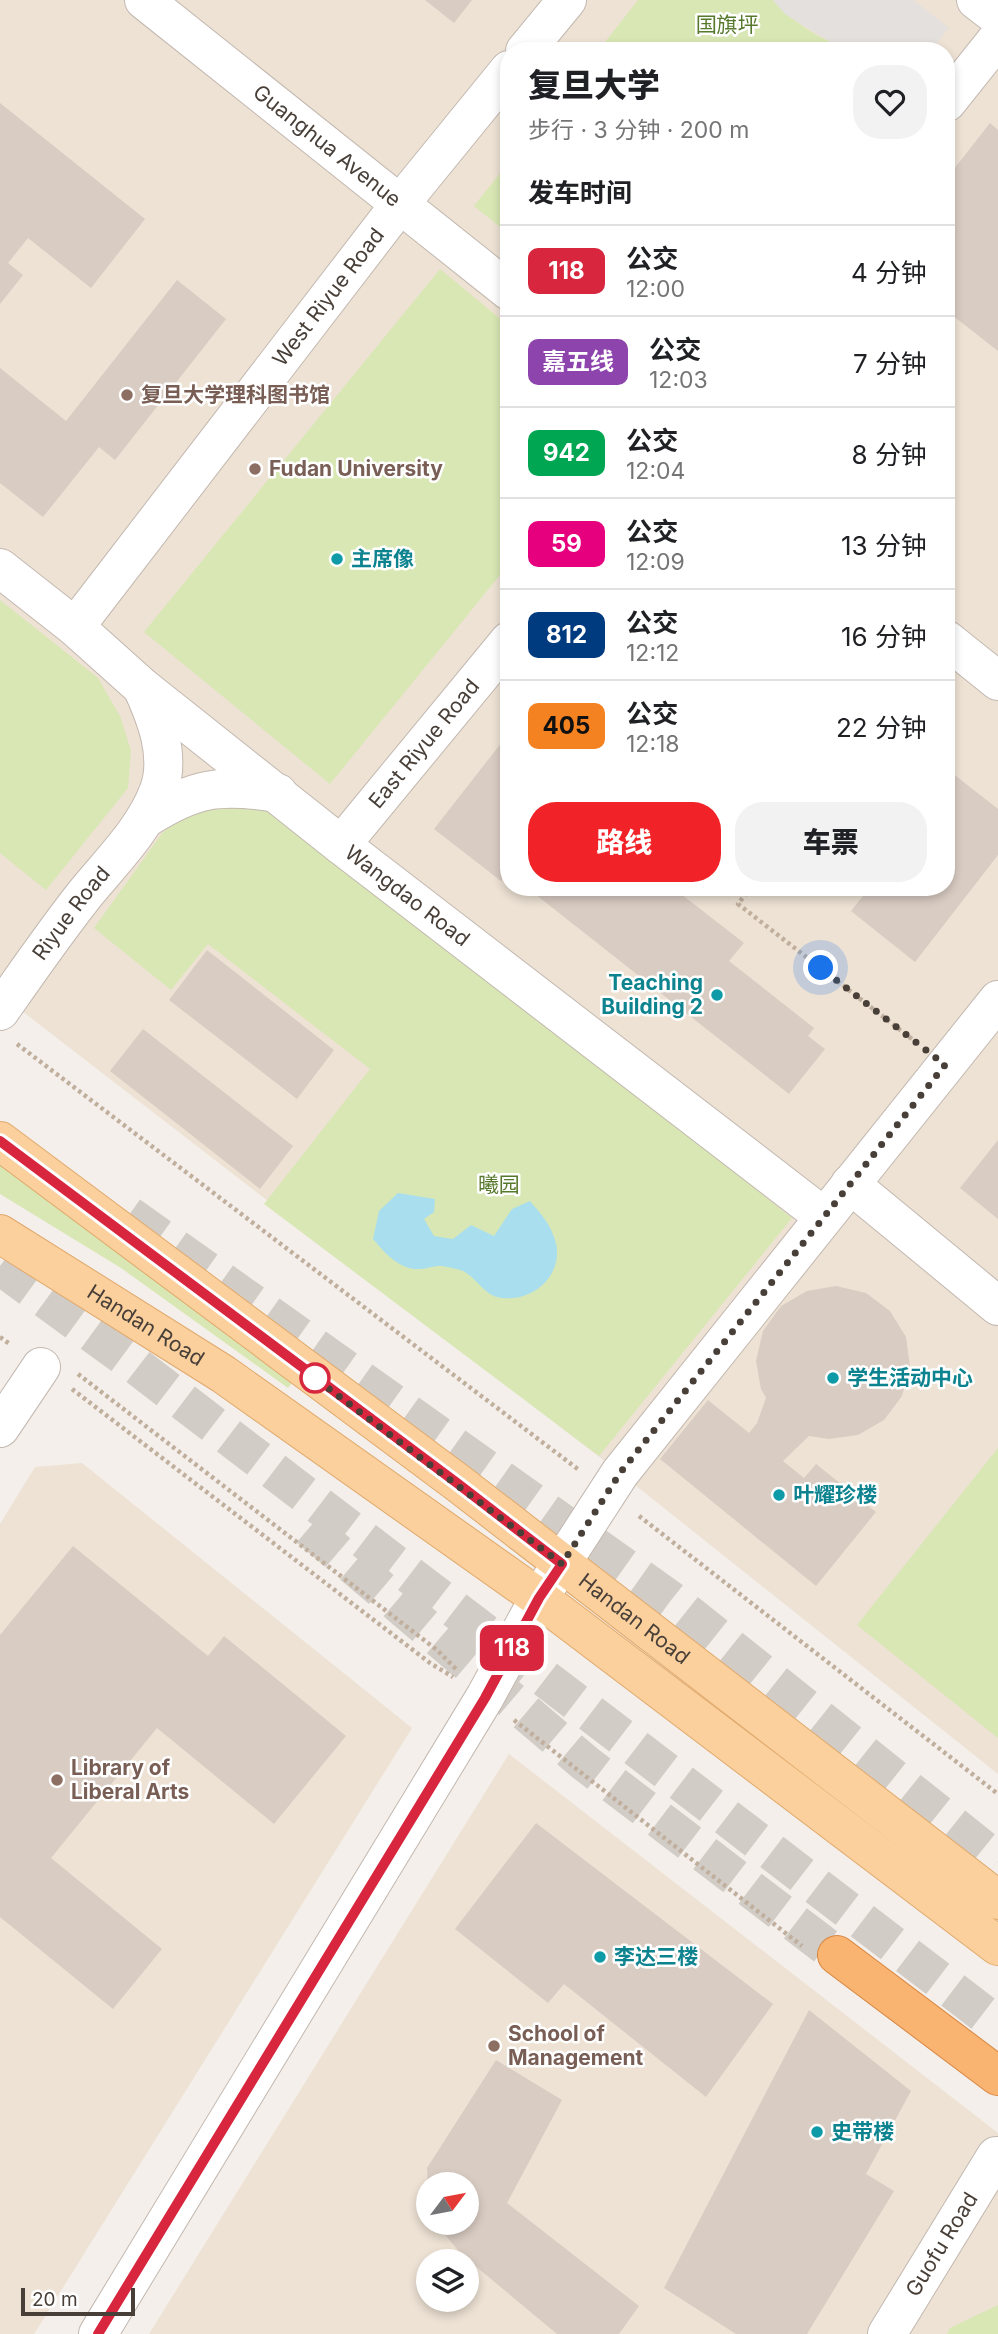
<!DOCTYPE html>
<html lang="zh">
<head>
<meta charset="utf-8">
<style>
	body { margin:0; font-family:Inter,"Noto Sans SC",sans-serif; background:#f2f2f2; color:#202124; height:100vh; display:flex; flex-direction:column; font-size:26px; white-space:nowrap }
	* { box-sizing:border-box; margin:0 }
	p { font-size:23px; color:#757577 }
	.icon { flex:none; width:38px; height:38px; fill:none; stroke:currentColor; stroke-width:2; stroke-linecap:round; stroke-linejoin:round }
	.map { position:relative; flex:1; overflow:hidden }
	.sheet { position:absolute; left:500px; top:42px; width:455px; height:854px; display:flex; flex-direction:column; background:#fff; border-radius:28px; box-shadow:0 4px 10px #0003 }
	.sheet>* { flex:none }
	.badge { padding:0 14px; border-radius:10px; font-size:24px; line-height:46px }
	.needle { width:46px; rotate:58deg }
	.fabs { position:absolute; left:416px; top:2172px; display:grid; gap:14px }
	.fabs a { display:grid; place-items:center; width:63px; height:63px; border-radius:50%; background:#fff; box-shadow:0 4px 10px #0003; font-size:35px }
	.scale { position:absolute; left:21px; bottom:18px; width:114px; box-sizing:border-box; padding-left:7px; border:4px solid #483f38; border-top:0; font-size:19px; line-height:24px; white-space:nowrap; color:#483f38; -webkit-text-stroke:5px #fff; paint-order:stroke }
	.you { position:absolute; width:35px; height:35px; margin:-18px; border:5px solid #fff; border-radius:50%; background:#1a73e8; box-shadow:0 0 0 10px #1a73e833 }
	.map>.badge { position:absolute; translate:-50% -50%; box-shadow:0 0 0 4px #fff }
	h2 { padding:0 28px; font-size:26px; line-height:63px }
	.round { display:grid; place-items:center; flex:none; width:74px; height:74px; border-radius:28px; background:#f2f2f2 }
	.headline { display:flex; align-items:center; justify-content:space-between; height:119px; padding:0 28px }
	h1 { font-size:33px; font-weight:800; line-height:52px }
	.primary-button { display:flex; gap:14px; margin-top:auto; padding:14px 28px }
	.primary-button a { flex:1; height:80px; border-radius:28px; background:#f22328; color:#fff; font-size:28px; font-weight:800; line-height:80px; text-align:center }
	.primary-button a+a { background:#f2f2f2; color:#202124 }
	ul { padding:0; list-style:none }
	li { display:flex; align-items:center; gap:21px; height:91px; padding:0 28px; border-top:2px solid #e0e0e0 }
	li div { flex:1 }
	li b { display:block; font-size:26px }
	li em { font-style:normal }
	li .badge { min-width:77px; font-weight:700; text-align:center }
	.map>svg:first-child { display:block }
	.education { fill:#ede2d4; fill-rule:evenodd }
	.green { fill:#d9e7b4 }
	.parking { fill:#e3e0de }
	.water { fill:#a9deee }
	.building { fill:#d9ccc3 }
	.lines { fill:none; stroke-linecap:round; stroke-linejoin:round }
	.highway-tunnel { stroke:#d2ccc6; stroke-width:38; stroke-dasharray:38 19; stroke-linecap:butt }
	.minor-casing { stroke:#c3b8b0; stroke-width:40 }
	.major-casing { stroke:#e0a96c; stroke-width:40 }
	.highway-casing { stroke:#d88640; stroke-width:40 }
	.path { stroke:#c1af9e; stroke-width:4.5; stroke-dasharray:3.5 3.5; stroke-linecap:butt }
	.minor { stroke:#fff; stroke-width:38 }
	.major { stroke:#fbd09d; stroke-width:38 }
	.highway { stroke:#f9b471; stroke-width:38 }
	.line-casing { stroke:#fff; stroke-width:16 }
	.line { stroke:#d7263d; stroke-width:10 }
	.walk { stroke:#483f38; stroke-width:7; stroke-dasharray:0 12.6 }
	.education-dot { fill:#8d6e63; stroke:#fff; stroke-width:2.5 }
	.culture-dot { fill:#0f9aa8; stroke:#fff; stroke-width:2.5 }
	.stop-dot { fill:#fff; stroke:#d7263d; stroke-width:3.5 }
	.labels { text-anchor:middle; stroke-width:5; stroke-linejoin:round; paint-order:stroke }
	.park-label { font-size:21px; fill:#57792d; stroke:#fff }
	.street-label { font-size:21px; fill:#483f38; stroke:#fff }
	.education-label { font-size:21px; font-weight:bold; fill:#785e54; stroke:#fff; text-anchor:start }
	.culture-label { font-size:21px; font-weight:bold; fill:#0d838f; stroke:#fff; text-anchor:start }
</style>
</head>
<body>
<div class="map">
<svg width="998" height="2334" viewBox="0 0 998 2334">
	<rect width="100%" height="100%" fill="#f4efea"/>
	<!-- education -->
	<g class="education">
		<path d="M0,0H998V1774L620,1473L0,994ZM509,51H947V887H509Z"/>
		<polygon points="82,1463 412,1728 34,2334 0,2334 0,1524 35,1467"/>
		<path d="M509,1754L998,2133V2334H149ZM429,2184H467V2222H429ZM429,2261H467V2300H429Z"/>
	</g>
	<!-- green -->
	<g class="green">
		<path d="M638,0H773C794,24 826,43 857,51H598Z"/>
		<polygon points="509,162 509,234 474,206"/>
		<polygon points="440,269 509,326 509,564 330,784 144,632"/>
		<polygon points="0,600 98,678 120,716 131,751 128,788 46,890 0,853"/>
		<polygon points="225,803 264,810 299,827 792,1218 599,1456 264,1204 370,1069 208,944 171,990 94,928 163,832 190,812"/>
		<polygon points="0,1160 292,1383 288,1388 121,1268 0,1194"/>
		<polygon points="998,1448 998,1738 857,1625"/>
		<polygon points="998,2305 998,2334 947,2334 950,2328"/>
	</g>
	<!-- parking -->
	<polygon class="parking" points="773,0 913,0 949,28 930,51 857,51 837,46 785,14"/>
	<!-- water -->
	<path class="water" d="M398,1193L435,1199L434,1212L424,1219L434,1236L453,1239L471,1225L494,1236L512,1209L530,1201C540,1213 549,1222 554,1237C567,1271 536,1302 502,1298C485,1297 477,1278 463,1271C458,1269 452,1268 447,1267C437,1264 431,1268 421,1269C400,1271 385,1253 373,1239L379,1211Z"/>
	<!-- building -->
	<g class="building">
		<polygon points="425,0 472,0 454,23"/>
		<polygon points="0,103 145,219 91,288 28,238 8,263 23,275 0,304"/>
		<polygon points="990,123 998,130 998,351 947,311 947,178"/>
		<polygon points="177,280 226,319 115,460 99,447 43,517 0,483 0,368 66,421"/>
		<polygon points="502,742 509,748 509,874 507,873 501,881 434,829"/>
		<polygon points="947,769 998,809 998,855 915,962 851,911 870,887 947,887"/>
		<polygon points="526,887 672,887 744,943 729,961 814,1028 808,1036 825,1049 789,1094"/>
		<polygon points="207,950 334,1050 297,1099 169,1000"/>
		<polygon points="143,1029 293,1146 260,1189 110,1071"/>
		<polygon points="998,1140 998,1219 960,1188"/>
		<polygon points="836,1286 866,1293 890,1311 906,1337 910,1367 902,1396 884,1420 858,1435 829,1439 809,1436 783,1461 804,1478 816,1464 876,1512 816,1586 660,1459 708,1400 749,1433 757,1423 766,1398 761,1389 756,1361 763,1331 781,1306 807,1291"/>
		<polygon points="73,1546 208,1656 224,1636 346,1736 274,1824 157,1728 51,1858 162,1949 113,2009 0,1917 0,1635"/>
		<polygon points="536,1823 773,2004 706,2097 564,1984 548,2003 455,1929"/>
		<polygon points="809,2010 911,2091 866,2174 894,2191 807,2334 736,2334 664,2288"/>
		<polygon points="496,2060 562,2100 507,2203 639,2306 619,2334 557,2334 461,2254 437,2225 437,2222 467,2222 467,2184 428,2184 427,2168"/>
	</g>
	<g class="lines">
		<!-- highway-tunnel -->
		<g class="highway-tunnel">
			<polyline points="129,1215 671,1600 998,1861"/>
			<polyline points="0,1266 134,1364 998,2025"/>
			<polyline points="309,1528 585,1763 837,1955"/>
		</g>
		<!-- minor casing -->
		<g class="minor-casing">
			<g id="minor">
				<path id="s1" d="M144,0L509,291"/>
				<polyline points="976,0 998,17"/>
				<polyline points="525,51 567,0"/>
				<polyline points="947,102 998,38"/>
				<path id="s2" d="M0,568L75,627L142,687L341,845L823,1216"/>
				<path id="s3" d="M75,627L400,204L509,70"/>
				<polyline points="947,640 998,681"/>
				<path d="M145,819C195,787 219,784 278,793"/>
				<path id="s4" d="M341,845L509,641"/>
				<path id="s5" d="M0,1011C28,971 55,932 85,894C111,862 145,829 159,790C171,755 156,718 142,687"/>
				<polyline points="850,1184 998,1306"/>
				<polyline points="0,1428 41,1367"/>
				<polyline points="98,2334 485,1697 539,1598 620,1473 998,1000"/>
				<path id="s6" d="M887,2334L996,2156"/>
			</g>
		</g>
		<!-- major casing -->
		<g class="major-casing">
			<g id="major">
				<path id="s7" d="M0,1141L458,1483L998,1900"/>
				<path id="s8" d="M0,1234L223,1374L539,1598L998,1946"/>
			</g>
		</g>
		<!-- highway casing -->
		<g class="highway-casing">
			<polyline id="highway" points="837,1955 998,2076"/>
		</g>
		<!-- path -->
		<g class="path">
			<polyline points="751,887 738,904 917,1043"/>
			<polyline points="17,1044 579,1470"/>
			<polyline points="0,1337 11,1345"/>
			<polyline points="78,1374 437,1650 457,1670"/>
			<polyline points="72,1389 430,1663 453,1677"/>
			<polyline points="639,1516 998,1794"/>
			<polyline points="514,1720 802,1946"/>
		</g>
		<!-- minor -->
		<use href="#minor" class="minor"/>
		<!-- major -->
		<use href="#major" class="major"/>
		<!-- highway -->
		<use href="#highway" class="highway"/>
	</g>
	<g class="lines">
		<!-- line casing -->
		<g class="line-casing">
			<polyline id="line" points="0,1141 457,1483 562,1564 539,1598 485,1698 98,2334"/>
		</g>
		<!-- line -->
		<use href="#line" class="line"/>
		<!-- walk -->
		<polyline class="walk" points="315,1378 312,1376 562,1564 620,1473 945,1065 821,968"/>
	</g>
	<!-- markers -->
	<g class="education-dot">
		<circle cx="127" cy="395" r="7"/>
		<circle cx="255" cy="469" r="7"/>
		<circle cx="57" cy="1780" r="7"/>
		<circle cx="494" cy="2046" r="7"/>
	</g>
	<g class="culture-dot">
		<circle cx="337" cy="559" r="7"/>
		<circle cx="717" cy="995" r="7"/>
		<circle cx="833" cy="1378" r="7"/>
		<circle cx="779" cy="1495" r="7"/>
		<circle cx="600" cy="1957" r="7"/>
		<circle cx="817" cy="2132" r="7"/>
	</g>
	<circle class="stop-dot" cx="315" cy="1378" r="14"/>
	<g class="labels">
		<!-- park labels -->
		<g class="park-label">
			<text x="727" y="32">国旗坪</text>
			<text x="499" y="1192">曦园</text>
		</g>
		<!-- street labels -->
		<g class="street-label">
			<text dy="7" stroke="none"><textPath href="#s1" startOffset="234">Guanghua Avenue</textPath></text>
			<text dy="7" stroke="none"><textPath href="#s3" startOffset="416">West Riyue Road</textPath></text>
			<text dy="7" stroke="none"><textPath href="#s4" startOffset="131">East Riyue Road</textPath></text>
			<text dy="7" stroke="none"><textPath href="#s2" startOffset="523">Wangdao Road</textPath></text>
			<text dy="7" stroke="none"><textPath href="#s5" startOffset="121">Riyue Road</textPath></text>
			<text dy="7" stroke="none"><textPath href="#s8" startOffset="172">Handan Road</textPath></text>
			<text dy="7" stroke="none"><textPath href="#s7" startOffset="794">Handan Road</textPath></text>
			<text dy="7" stroke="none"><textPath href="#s6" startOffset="105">Guofu Road</textPath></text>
		</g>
		<!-- education labels -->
		<g class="education-label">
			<text x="141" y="402">复旦大学理科图书馆</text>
			<text x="269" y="476">Fudan University</text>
			<text x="71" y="1775">Library of<tspan x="71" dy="24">Liberal Arts</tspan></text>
			<text x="508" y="2041">School of<tspan x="508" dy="24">Management</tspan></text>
		</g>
		<!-- culture labels -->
		<g class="culture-label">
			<text x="351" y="566">主席像</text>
			<text x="703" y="990" text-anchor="end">Teaching<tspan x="703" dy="24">Building 2</tspan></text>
			<text x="847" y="1385">学生活动中心</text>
			<text x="793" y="1502">叶耀珍楼</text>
			<text x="614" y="1964">李达三楼</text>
			<text x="831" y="2139">史带楼</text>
		</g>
	</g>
</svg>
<div class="fabs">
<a><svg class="needle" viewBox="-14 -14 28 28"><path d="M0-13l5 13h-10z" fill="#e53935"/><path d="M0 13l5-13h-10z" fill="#757577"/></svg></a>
<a><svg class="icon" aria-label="layers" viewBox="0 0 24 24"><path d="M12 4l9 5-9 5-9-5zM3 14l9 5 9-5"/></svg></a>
</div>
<div class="scale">20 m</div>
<div class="you" style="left:821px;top:968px"></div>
<b class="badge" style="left:512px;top:1648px;background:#d7263d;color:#fff">118</b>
<section class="sheet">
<div class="headline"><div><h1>复旦大学</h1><p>步行 · 3 分钟 · 200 m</p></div><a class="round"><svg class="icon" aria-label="heart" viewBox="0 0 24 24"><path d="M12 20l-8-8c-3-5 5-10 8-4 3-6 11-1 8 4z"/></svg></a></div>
<h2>发车时间</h2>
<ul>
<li><span class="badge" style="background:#d7263d;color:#fff">118</span><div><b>公交</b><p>12:00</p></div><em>4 分钟</em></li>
<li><span class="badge" style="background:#8e44ad;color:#fff">嘉五线</span><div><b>公交</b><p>12:03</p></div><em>7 分钟</em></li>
<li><span class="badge" style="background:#00a651;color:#fff">942</span><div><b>公交</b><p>12:04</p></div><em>8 分钟</em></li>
<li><span class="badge" style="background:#e6007e;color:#fff">59</span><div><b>公交</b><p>12:09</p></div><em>13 分钟</em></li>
<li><span class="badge" style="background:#003b80;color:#fff">812</span><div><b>公交</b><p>12:12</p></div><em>16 分钟</em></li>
<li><span class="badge" style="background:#f58220;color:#111">405</span><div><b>公交</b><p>12:18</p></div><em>22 分钟</em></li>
</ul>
<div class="primary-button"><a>路线</a><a>车票</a></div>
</section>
</div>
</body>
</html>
